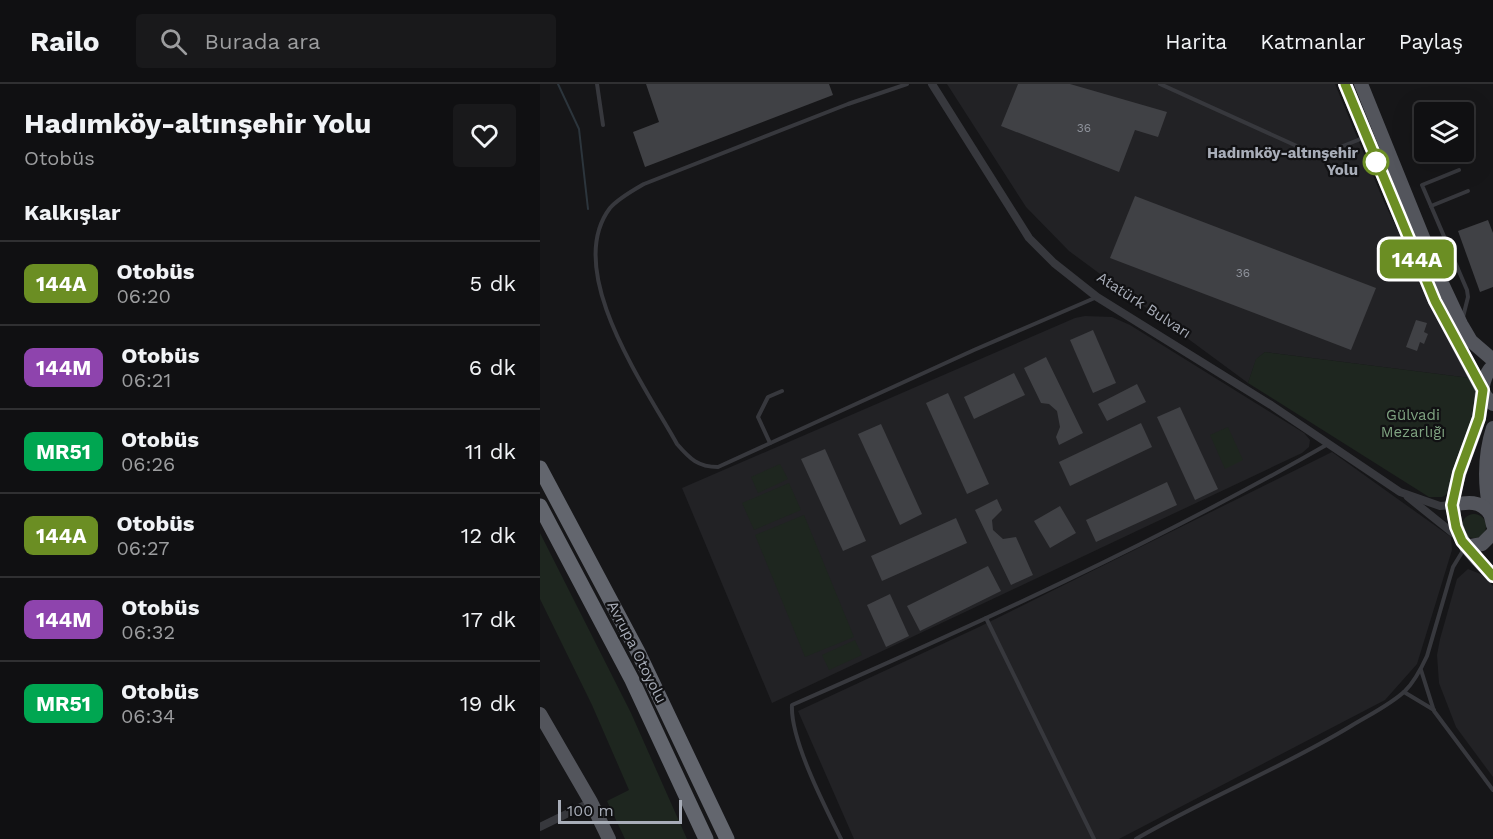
<!DOCTYPE html>
<html lang="tr">
<head>
<meta charset="utf-8">
<style>
	body { margin:0; font-family:"Work Sans",sans-serif; background:#19191b; color:#f1f3f6; height:100vh; display:flex; flex-direction:column; font-size:22px; white-space:nowrap }
	* { box-sizing:border-box; margin:0 }
	p { font-size:20px; color:#9c9d9f }
	.icon { flex:none; width:33px; height:33px; fill:none; stroke:currentColor; stroke-width:2; stroke-linecap:round; stroke-linejoin:round }
	.map { position:relative; flex:1; overflow:hidden }
	.side { display:flex; flex-direction:column; background:#101012; width:540px }
	.side>* { flex:none }
	.badge { padding:0 12px; border-radius:9px; font-size:21px; line-height:39px }
	.fabs { position:absolute; left:874px; top:18px; display:grid; gap:12px }
	.fabs a { display:grid; place-items:center; width:60px; height:60px; border-radius:6px; background:#101012; box-shadow:0 6px 24px #0002,0 0 0 2px #303032; font-size:30px }
	.scale { position:absolute; left:18px; bottom:15px; width:124px; box-sizing:border-box; padding-left:6px; border:3px solid #a8adb8; border-top:0; font-size:16px; line-height:21px; white-space:nowrap; color:#a8adb8; -webkit-text-stroke:4px #111113; paint-order:stroke }
	.map>.badge { position:absolute; translate:-50% -50%; box-shadow:0 0 0 3px #fff }
	h2 { padding:0 24px; font-size:22px; line-height:54px }
	.round { display:grid; place-items:center; flex:none; width:63px; height:63px; border-radius:6px; background:#19191b }
	.summary { display:flex; align-items:center; justify-content:space-between; height:102px; padding:0 24px }
	h1 { font-size:28px; font-weight:700; line-height:45px }
	ul { padding:0; list-style:none }
	li { display:flex; align-items:center; gap:18px; height:84px; padding:0 24px; border-top:2px solid #303032 }
	li div { flex:1 }
	li b { display:block; font-size:22px }
	li em { font-style:normal }
	li .badge { min-width:66px; font-weight:700; text-align:center }
	header { display:flex; align-items:center; gap:36px; box-sizing:border-box; height:84px; padding:0 30px; background:#101012; border-bottom:2px solid #303032 }
	header strong { font-size:28px }
	nav { display:flex; gap:33px; margin-inline-start:auto; font-size:21px }
	.search { width:420px; height:54px; background:#19191b; display:flex; align-items:center; gap:15px; box-sizing:border-box; padding:0 21px; border-radius:6px; color:#9c9d9f; font-size:22px }
	main { display:flex; flex:1; min-height:0 }
	.map>svg:first-child { display:block }
	.built { fill:#222225 }
	.green { fill:#1e261f }
	.lines { fill:none; stroke-linecap:round; stroke-linejoin:round }
	.stream { stroke:#2c353c; stroke-width:2 }
	.building { fill:#404145 }
	.lane { stroke:#37383d; stroke-width:4 }
	.street { stroke:#37383d; stroke-width:8 }
	.primary { stroke:#53555c; stroke-width:14 }
	.highway { stroke:#63666e; stroke-width:15 }
	.line-casing { stroke:#fff; stroke-width:14 }
	.line { stroke:#6b8e23; stroke-width:9 }
	.stop-dot { fill:#fff; stroke:#6b8e23; stroke-width:3 }
	.labels { text-anchor:middle; stroke-width:4.5; stroke-linejoin:round; paint-order:stroke }
	.number-label { font-size:12px; fill:#8e929b }
	.stop-label { font-size:15px; font-weight:bold; fill:#a8adb8; stroke:#111113; text-anchor:end }
	.street-label { font-size:15px; fill:#a8adb8; stroke:#111113 }
	.park-label { font-size:15px; fill:#7fa381; stroke:#111113 }
</style>
</head>
<body>
<header>
<strong>Railo</strong>
<div class="search"><svg class="icon" aria-label="search" viewBox="0 0 24 24"><circle cx="10" cy="10" r="6"/><path d="M15 15l6 6"/></svg>Burada ara</div>
<nav><a>Harita</a><a>Katmanlar</a><a>Paylaş</a></nav>
</header>
<main>
<section class="side">
<div class="summary"><div><h1>Hadımköy-altınşehir Yolu</h1><p>Otobüs</p></div><a class="round"><svg class="icon" aria-label="heart" viewBox="0 0 24 24"><path d="M12 20l-8-8c-3-5 5-10 8-4 3-6 11-1 8 4z"/></svg></a></div>
<h2>Kalkışlar</h2>
<ul>
<li><span class="badge" style="background:#6b8e23;color:#fff">144A</span><div><b>Otobüs</b><p>06:20</p></div><em>5 dk</em></li>
<li><span class="badge" style="background:#8e44ad;color:#fff">144M</span><div><b>Otobüs</b><p>06:21</p></div><em>6 dk</em></li>
<li><span class="badge" style="background:#00a651;color:#fff">MR51</span><div><b>Otobüs</b><p>06:26</p></div><em>11 dk</em></li>
<li><span class="badge" style="background:#6b8e23;color:#fff">144A</span><div><b>Otobüs</b><p>06:27</p></div><em>12 dk</em></li>
<li><span class="badge" style="background:#8e44ad;color:#fff">144M</span><div><b>Otobüs</b><p>06:32</p></div><em>17 dk</em></li>
<li><span class="badge" style="background:#00a651;color:#fff">MR51</span><div><b>Otobüs</b><p>06:34</p></div><em>19 dk</em></li>
</ul>
</section>
<div class="map">
<svg width="953" height="755" viewBox="0 0 953 755">
	<rect width="100%" height="100%" fill="#161618"/>
	<!-- built -->
	<g class="built">
		<polygon points="407,0 795,0 844,118 930,294 725,268 716,276 708,299 529,167 486,123"/>
		<polygon points="545,232 572,233 590,241 764,349 770,356 769,363 762,369 232,619 142,404 535,234"/>
		<polygon points="792,368 911,453 912,466 877,580 845,616 579,755 314,755 258,627 439,543"/>
		<polygon points="928,485 943,491 953,502 953,693 916,643 899,599 897,571 900,555 917,495"/>
	</g>
	<!-- green -->
	<g class="green">
		<polygon points="725,268 930,294 936,307 936,325 906,411 902,413 889,413 708,299 716,275"/>
		<polygon points="688,343 703,376 685,385 670,351"/>
		<polygon points="240,380 248,395 218,409 211,393"/>
		<polygon points="249,399 261,426 214,446 202,419"/>
		<circle cx="934" cy="442" r="12"/>
		<polygon points="264,431 314,553 265,573 215,451"/>
		<polygon points="0,449 91,629 147,755 85,755 67,717 89,706 52,621 0,515"/>
		<polygon points="315,556 322,571 289,586 282,571"/>
	</g>
	<g class="lines">
		<!-- stream -->
		<polyline class="stream" points="18,0 39,45 48,125"/>
	</g>
	<!-- building -->
	<g class="building">
		<polygon points="106,0 289,0 293,11 105,83 93,48 119,38"/>
		<polygon points="478,0 530,0 627,28 618,53 595,46 579,88 461,42"/>
		<polygon points="595,112 836,204 811,266 570,174"/>
		<polygon points="948,136 953,149 953,203 940,208 918,147"/>
		<polygon points="876,236 887,239 884,248 888,250 884,260 880,258 877,267 866,263"/>
		<polygon points="553,246 576,299 553,309 530,256"/>
		<polygon points="506,273 543,349 519,361 516,353 520,343 517,327 509,320 501,319 484,284"/>
		<polygon points="474,289 485,311 434,335 424,313"/>
		<polygon points="597,300 606,318 567,337 558,320"/>
		<polygon points="408,309 449,400 427,410 386,319"/>
		<polygon points="640,323 678,405 655,416 617,333"/>
		<polygon points="601,339 612,363 530,402 519,378"/>
		<polygon points="341,340 382,430 360,441 318,350"/>
		<polygon points="285,365 326,457 303,467 261,375"/>
		<polygon points="627,398 637,421 556,458 546,436"/>
		<polygon points="457,415 462,426 452,436 453,446 463,455 476,453 493,491 471,501 435,426"/>
		<polygon points="520,422 536,449 510,464 494,437"/>
		<polygon points="416,434 427,459 342,497 331,472"/>
		<polygon points="448,482 461,507 380,547 367,522"/>
		<polygon points="350,510 369,552 346,563 327,521"/>
	</g>
	<g class="lines">
		<!-- lane -->
		<g class="lane">
			<polyline points="57,0 63,41"/>
			<path d="M367,0L308,20L104,100C92,107 79,114 70,124C22,187 106,304 137,360C150,375 158,383 178,383L434,266L557,213"/>
			<polyline points="620,0 770,68 783,70 823,54"/>
			<polyline points="919,86 882,101 927,206 928,213 923,233"/>
			<polyline points="891,122 928,107"/>
			<polyline points="230,359 218,333 228,313 242,307"/>
			<polyline points="446,534 554,755"/>
			<polyline points="881,586 894,627 953,706"/>
			<polyline points="864,608 894,626"/>
			<path d="M301,755C285,723 250,655 252,621C435,541 615,459 788,360"/>
			<path d="M596,755C666,714 742,684 811,642C829,631 850,621 865,607C875,597 881,585 887,572L913,483L924,465"/>
		</g>
		<!-- street -->
		<g class="street">
			<polyline points="392,0 489,154 514,179 557,213 731,321 860,408 900,422 912,421"/>
			<polyline points="868,413 919,454"/>
			<polyline points="0,743 51,718"/>
		</g>
		<!-- primary -->
		<g class="primary">
			<polyline points="805,0 895,217 946,313 953,320"/>
			<polyline points="821,0 899,193 921,240 931,257 953,276"/>
			<path d="M953,282C939,295 943,316 939,334C928,374 898,416 923,457C930,470 943,481 953,492"/>
			<path d="M953,344C943,375 945,410 953,441"/>
			<path d="M912,421C927,418 941,416 950,430"/>
			<polyline points="926,463 942,460 953,449"/>
			<polyline points="0,630 51,718 69,755"/>
		</g>
		<!-- highway -->
		<g class="highway">
			<polyline points="0,384 98,568 187,755"/>
			<polyline points="0,422 92,596 166,755"/>
		</g>
	</g>
	<g class="lines">
		<!-- line casing -->
		<g class="line-casing">
			<polyline id="line" points="805,0 895,217 943,306 939,334 919,389 912,421 916,443 922,457 953,492"/>
		</g>
		<!-- line -->
		<use href="#line" class="line"/>
	</g>
	<!-- markers -->
	<circle class="stop-dot" cx="836" cy="78" r="12"/>
	<g class="labels">
		<!-- number labels -->
		<g class="number-label">
			<text x="544" y="48">36</text>
			<text x="703" y="193">36</text>
		</g>
		<!-- stop labels -->
		<g class="stop-label">
			<text x="818" y="74">Hadımköy-altınşehir<tspan x="818" dy="17">Yolu</tspan></text>
		</g>
		<!-- street labels -->
		<g class="street-label">
			<text transform="translate(604 221) rotate(33)" y="5">Atatürk Bulvarı</text>
			<text transform="translate(97 568) rotate(63)" y="5">Avrupa Otoyolu</text>
		</g>
		<!-- park labels -->
		<g class="park-label">
			<text x="873" y="336">Gülvadi<tspan x="873" dy="17">Mezarlığı</tspan></text>
		</g>
	</g>
</svg>
<div class="fabs">
<a><svg class="icon" aria-label="layers" viewBox="0 0 24 24"><path d="M12 4l9 5-9 5-9-5zM3 14l9 5 9-5"/></svg></a>
</div>
<div class="scale">100 m</div>
<b class="badge" style="left:877px;top:175px;background:#6b8e23;color:#fff">144A</b>
</div>
</main>
</body>
</html>
